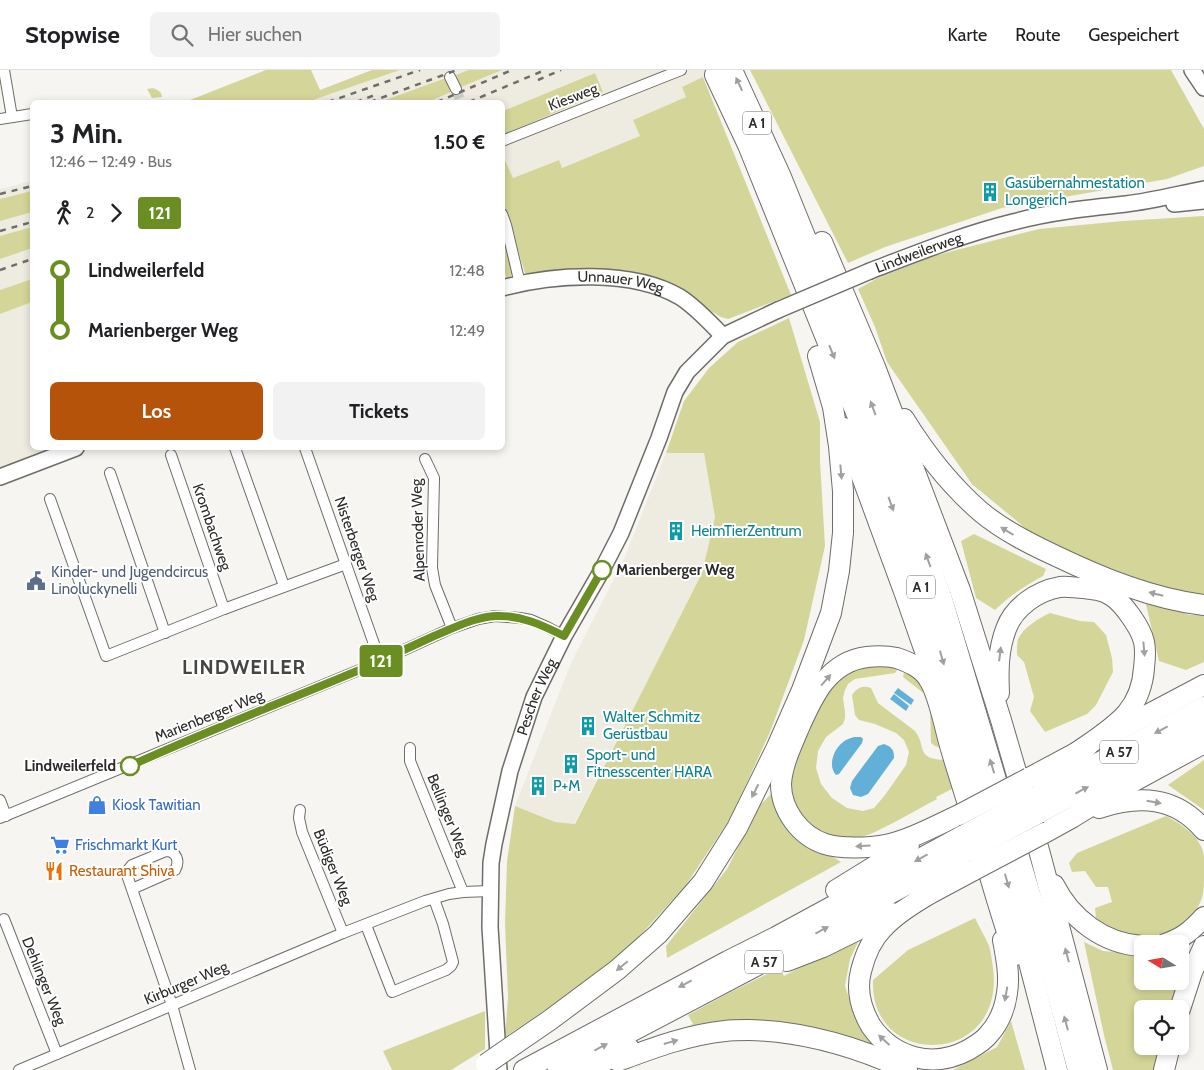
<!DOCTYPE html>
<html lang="de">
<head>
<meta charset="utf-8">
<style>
	body { margin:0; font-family:Cabin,sans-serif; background:#f2f2f2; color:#202124; height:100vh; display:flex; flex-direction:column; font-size:19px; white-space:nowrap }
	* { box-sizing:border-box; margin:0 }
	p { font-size:16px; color:#757577 }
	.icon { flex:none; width:28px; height:28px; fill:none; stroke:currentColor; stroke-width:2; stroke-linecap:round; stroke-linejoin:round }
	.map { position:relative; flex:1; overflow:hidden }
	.side { position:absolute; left:30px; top:30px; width:475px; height:350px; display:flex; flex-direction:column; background:#fff; border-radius:8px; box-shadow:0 2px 8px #0003 }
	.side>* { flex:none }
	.badge { padding:0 10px; border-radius:4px; font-size:18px; line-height:32px }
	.needle { width:32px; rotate:281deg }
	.fabs { position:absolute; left:1134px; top:865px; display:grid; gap:10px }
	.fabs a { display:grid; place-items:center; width:55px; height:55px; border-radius:8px; background:#fff; box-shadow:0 2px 8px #0003; font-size:25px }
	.map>.badge { position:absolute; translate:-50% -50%; box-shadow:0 0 0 2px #fff }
	.legs { display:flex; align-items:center; gap:8px; height:55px; padding:0 20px; font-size:16px }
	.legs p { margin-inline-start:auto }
	.overview { display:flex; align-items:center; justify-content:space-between; height:85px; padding:0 20px }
	h1 { font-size:28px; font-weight:800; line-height:38px }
	.button { display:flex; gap:10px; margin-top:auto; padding:10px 20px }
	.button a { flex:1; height:58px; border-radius:8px; background:#b45309; color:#fff; font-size:20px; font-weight:800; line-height:58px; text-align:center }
	.button a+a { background:#f2f2f2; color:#202124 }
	ul { padding:0 20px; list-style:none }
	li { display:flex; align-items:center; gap:18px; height:60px; font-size:19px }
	li i { display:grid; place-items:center; width:8px; height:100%; margin:0 6px; background:currentColor }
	li i::after { content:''; width:12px; height:12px; margin:-6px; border:4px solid; border-radius:50%; background:#fff }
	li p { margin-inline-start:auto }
	li:first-child i { background:linear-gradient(#0000 50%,currentColor 0) }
	li:last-child i { background:linear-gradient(currentColor 50%,#0000 0) }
	header { display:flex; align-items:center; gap:30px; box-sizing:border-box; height:70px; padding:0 25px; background:#fff; border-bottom:1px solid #e0e0e0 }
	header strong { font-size:24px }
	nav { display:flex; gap:28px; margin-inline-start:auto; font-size:18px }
	.search { width:350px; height:45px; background:#f2f2f2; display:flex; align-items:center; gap:12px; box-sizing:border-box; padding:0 18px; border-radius:8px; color:#757577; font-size:19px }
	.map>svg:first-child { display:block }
	.built { fill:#eeebe0 }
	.green { fill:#d4d699 }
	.water { fill:#62b0d7 }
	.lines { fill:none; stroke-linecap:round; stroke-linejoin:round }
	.street-tunnel { stroke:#cdcdca; stroke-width:10; stroke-dasharray:10 5; stroke-linecap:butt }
	.street-casing { stroke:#6e6d6a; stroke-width:12 }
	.secondary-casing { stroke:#6e6d6a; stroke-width:18 }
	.highway-casing { stroke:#6e6d6a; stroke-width:22 }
	.street { stroke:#fff; stroke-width:10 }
	.secondary { stroke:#fff; stroke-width:15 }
	.highway { stroke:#fff; stroke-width:20 }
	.rail { stroke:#6e6d6c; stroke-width:2.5; stroke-dasharray:6 6; stroke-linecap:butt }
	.secondary-bridge-casing { stroke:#6e6d6a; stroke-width:18; stroke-linecap:butt }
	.highway-bridge-casing { stroke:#6e6d6a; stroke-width:22; stroke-linecap:butt }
	.secondary-bridge { stroke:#fff; stroke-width:15 }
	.highway-bridge { stroke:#fff; stroke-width:20 }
	.oneway { fill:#a0a09f }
	.line-1-casing { stroke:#fff; stroke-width:11 }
	.line-1 { stroke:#6b8e23; stroke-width:8 }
	.stop-1-dot { fill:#fff; stroke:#6b8e23; stroke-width:2.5 }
	.labels { text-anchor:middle; stroke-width:4; stroke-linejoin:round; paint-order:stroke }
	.shield { fill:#fff; stroke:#6b6b6a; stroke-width:1 }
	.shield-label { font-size:14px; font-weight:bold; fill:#2b2b2a }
	.street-label { font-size:15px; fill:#2b2b2a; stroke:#fff }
	.culture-label { font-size:15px; fill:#0d838f; stroke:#fff; text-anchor:start }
	.stop-label { font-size:15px; font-weight:bold; fill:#2b2b2a; stroke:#fff; text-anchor:start }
	.service-label { font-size:15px; fill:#4e5e75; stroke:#fff; text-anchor:start }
	.shop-label { font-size:15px; fill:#366cbe; stroke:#fff; text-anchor:start }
	.food-label { font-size:15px; fill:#c56008; stroke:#fff; text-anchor:start }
	.district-label { font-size:20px; font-weight:bold; letter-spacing:1px; fill:#454542; stroke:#fff }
</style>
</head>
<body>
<header>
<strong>Stopwise</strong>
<div class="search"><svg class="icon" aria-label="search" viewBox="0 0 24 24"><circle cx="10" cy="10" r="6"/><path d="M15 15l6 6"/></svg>Hier suchen</div>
<nav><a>Karte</a><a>Route</a><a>Gespeichert</a></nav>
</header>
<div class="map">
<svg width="1204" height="1000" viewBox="0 0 1204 1000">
	<rect width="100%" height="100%" fill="#f6f5f2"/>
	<!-- built -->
	<g class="built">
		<polygon points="400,0 720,0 682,17 686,27 633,50 640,66 562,98 558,90 513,108 503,83 503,65 602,22 595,3 503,41 502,32 307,32"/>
		<polygon points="32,111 32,209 0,220 0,119"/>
		<polygon points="32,232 32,378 63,378 0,402 0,244"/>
		<polygon points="666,383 704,383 715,447 702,503 574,754 555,752 515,736 571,593 624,489"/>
	</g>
	<!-- green -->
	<g class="green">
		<polygon points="266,0 311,0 320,20 372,0 400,0 307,32 185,32"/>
		<polygon points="469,0 502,0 461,17 456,5"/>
		<polygon points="750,0 1171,0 1204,59 1204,96 1167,109 1002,138 885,177 848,193"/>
		<polygon points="595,3 603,22 503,65 503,41"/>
		<polygon points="703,7 791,225 728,249 721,247 701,235 665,216 534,207 525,203 503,133 502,83 513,108 559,90 562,98 640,66 633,50 686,27 682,17"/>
		<polygon points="446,8 451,22 428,32 380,32"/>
		<path d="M153,18C158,20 162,22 162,27L152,28L147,19Z"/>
		<polygon points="32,121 32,142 0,151 0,129"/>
		<polygon points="1204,146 1204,528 1165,519 1042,472 972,414 887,292 875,257 858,219 876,209 933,186 1039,159 1123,151"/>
		<polygon points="502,154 513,202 510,208 507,210 503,196"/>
		<polygon points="32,157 32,178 0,189 0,166"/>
		<polygon points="32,209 32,232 0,244 0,220"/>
		<polygon points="789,248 820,352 820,391 825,476 804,570 770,662 731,747 686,815 615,893 505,967 508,927 505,854 507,791 515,736 555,752 575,754 702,503 715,447 704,383 666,383 684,331 709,298 738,272"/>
		<path d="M974,464L1046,499L1043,506C1025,516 1009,526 995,540L976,528L961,471Z"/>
		<polygon points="1145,530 1190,545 1204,545 1204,592 1186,600 1159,591"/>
		<path d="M1050,543L1080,551L1094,552L1106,565L1112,588L1113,602L1096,635L1087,644L1045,662L1030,641L1034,627L1024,592L1017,585C1017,580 1017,573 1018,569C1024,557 1039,548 1050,543Z"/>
		<path d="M877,592L895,594L908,600L920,609L928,623L943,672L940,678L935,676L931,673L930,636L926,625L903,607L904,602L898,599L895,603L855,609L848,614L845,620L843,628L845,642V648L843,654L826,667L818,681L816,698L821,714L832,728L847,738L863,741L874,738L885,725L906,695L909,682L904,670L896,663L875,654L859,650L855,645L852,625C857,618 862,615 871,618L878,633L915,661C927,677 915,688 943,690L952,719L936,727L937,729C922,737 908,745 893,753C881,759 868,766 855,769C843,771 832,768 822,763C801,754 787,731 790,708C792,689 802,672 809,655C816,640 826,617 839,607C851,598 863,594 877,592Z"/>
		<polygon points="1204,690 1204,740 1168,715"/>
		<polygon points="772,723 777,744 788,760 807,776 827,783 841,792 667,888 666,876 727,799 759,736"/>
		<path d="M1166,746C1181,754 1201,766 1204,786C1204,792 1204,799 1204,805C1204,811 1204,818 1203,824C1196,854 1162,870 1134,866C1120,864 1107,857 1096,849L1095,838L1112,832L1108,817H1096L1085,801L1072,802L1069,793L1077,783Z"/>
		<path d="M975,848C979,857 985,866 989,876C991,882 992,891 993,898C1006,997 869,1000 873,910L908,880Z"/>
		<polygon points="858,866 860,868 850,889 845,916 854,943 896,987 860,974 673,964 693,954 688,945 729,923 779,898 784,906"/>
		<polygon points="1084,872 1103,881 1142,884 1142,911 1178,911 1169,939 1142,939 1142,976 1158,976 1155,1000 1113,1000 1104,965"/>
		<polygon points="485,941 485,979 451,1000 392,1000 383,981"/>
		<polygon points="1011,951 1025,1000 953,1000 997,977"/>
	</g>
	<!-- water -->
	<g class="water">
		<polygon points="898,618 914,630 911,635 894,623"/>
		<polygon points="894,624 909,636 906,641 890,629"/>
		<path d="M854,667H861L863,669L862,673L839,704L836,705C827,695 834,677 846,670C848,669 851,668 854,667Z"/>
		<path d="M884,674C892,677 894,680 894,688L868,724L861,727L853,725L850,718L852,711L878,676Z"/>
	</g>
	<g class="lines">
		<!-- street-tunnel -->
		<polyline class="street-tunnel" points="456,19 461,32"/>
		<!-- street casing -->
		<g class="street-casing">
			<g id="street">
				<polyline points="4,0 12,47"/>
				<polyline points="450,7 456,19"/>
				<polyline points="0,49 32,44"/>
				<polyline points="502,71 681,0"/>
				<polyline points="502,144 506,155 520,214"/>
				<polyline points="235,378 284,516"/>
				<polyline points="305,378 380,591"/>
				<polyline points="171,385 224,539"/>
				<polyline points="425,389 434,408 432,498 435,515 452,558"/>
				<polyline points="110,403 165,563"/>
				<polyline points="50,429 106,586 224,539 346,494"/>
				<polyline points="410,678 410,691 463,822"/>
				<polyline points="0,730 6,746"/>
				<polyline points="300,740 299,748 302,762 343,863"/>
				<polyline points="0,748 369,596 452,558 478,549 495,546 520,548 531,550 547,557 564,566"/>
				<path d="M132,819L175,800C180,792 177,781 166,781L132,795L128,800L127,805L172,935L190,1000"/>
				<polyline points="4,849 57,984"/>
				<polyline points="366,855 392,922 446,900 451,896 453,892 443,854 434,829"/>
				<polyline points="19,1000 343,863 425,831 449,824 463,822 490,821"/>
			</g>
		</g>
		<!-- secondary casing -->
		<g class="secondary-casing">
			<g id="secondary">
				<polyline points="1192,0 1204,18"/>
				<polyline points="1174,134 1204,131"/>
				<path id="s1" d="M870,201C917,183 964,164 1013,152C1050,142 1088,138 1126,134C1152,131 1178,124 1204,119"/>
				<path id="s2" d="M502,218C554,204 632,199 680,227C697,238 709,252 723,266"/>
				<polyline points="0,407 76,378"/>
				<path id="s3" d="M499,1000L490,857L491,793L494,774L510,701L534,627L564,566L602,500L621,463L659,368L675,322L687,302L723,266L778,240"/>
			</g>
		</g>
		<!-- highway casing -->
		<g class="highway-casing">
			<g id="highway">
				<polyline points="732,0 781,107 867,320 942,529 1036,844 1078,1000"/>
				<polyline points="715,5 748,75 866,367 927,535 1017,846 1057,1000"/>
				<polyline points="822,172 875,297 960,520 1001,650 1040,784 1097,1000"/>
				<path d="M904,349C925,383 951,416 981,442C1004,461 1030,474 1056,486C1102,508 1153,529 1204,535"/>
				<polyline points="844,358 905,524 936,613"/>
				<path d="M999,623C998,601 998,580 1006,559C1014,537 1037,521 1060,517C1067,516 1076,518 1083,518C1093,519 1103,520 1112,526C1123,533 1141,558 1144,572C1146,581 1145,589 1144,598C1143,614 1137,631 1127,643C1113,659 1093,671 1076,683"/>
				<polyline points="1117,661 1204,615"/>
				<polyline points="1029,708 1087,677"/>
				<polyline points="1034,727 1204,637"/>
				<path d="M1099,738C1139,725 1175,726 1204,760"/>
				<polyline points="1039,743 1204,654"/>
				<path d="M959,745C937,755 908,771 885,775C870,778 840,779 825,774C800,766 781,740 781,714C782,695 791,677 798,660C812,628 827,592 867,587C877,586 887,586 897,588C908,592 921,597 928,608C939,623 945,660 951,679C960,710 970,739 979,770C991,808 1001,847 1015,885"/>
				<polyline points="1044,763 1073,747 1112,723 1204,673"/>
				<path d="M1054,815C1071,849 1104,874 1142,876"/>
				<polyline points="836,820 909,775"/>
				<path d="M929,824C913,834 896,844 883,858C871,870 865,885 861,901C856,920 861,939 871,956C893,988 933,999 968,980C975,976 984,971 989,964C999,953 1005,938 1007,923C1010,905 1006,887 1003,870"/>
				<polyline points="918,830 974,800"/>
				<path d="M1165,874C1183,868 1191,861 1204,847"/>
				<polyline points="787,891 823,877 892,843"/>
				<polyline points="1180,939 1192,902 1204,876"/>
				<polyline points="515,974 550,950 617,900 658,864 703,812 737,758 777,677 802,620 831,543 839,501 843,463 843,421 839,376 833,337 818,286"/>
				<path d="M618,991C653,978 687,965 725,961C732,960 740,960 748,960C803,961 857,977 907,1000"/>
				<polyline points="524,1000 728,891 776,867 964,765"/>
				<polyline points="558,1000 752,898 969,781"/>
				<polyline points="588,1000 629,978"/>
				<polyline points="1164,1000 1170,976"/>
			</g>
		</g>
		<!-- street -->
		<use href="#street" class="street"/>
		<!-- secondary -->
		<use href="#secondary" class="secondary"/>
		<!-- highway -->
		<use href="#highway" class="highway"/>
		<!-- rail -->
		<g class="rail">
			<polyline points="538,10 561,0"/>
			<polyline points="328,32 420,0"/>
			<polyline points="356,32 375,25"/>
			<polyline points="370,32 457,0"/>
			<polyline points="437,32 512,0"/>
			<polyline points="469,32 545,0"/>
			<polyline points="0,124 32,116"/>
			<polyline points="0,161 32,152"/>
			<polyline points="0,200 32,189"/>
		</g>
		<!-- secondary-bridge casing -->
		<g class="secondary-bridge-casing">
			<polyline id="secondary-bridge" points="778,240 870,201"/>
		</g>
		<!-- highway-bridge casing -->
		<g class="highway-bridge-casing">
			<g id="highway-bridge">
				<polyline points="959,745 1029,708"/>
				<polyline points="964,765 1034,727"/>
				<polyline points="969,781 1039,743"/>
				<polyline points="974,800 1044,763"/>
				<polyline points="486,994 515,974"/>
			</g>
		</g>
		<!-- secondary-bridge -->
		<use href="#secondary-bridge" class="secondary-bridge"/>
		<!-- highway-bridge -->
		<use href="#highway-bridge" class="highway-bridge"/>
	</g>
	<!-- one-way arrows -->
	<defs><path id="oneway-solid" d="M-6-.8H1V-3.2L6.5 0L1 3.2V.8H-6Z" transform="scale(1.25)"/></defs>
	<g class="oneway">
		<use href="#oneway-solid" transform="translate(739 14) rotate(-115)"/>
		<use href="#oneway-solid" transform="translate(832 282) rotate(68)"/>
		<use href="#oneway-solid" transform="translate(873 338) rotate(-110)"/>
		<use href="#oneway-solid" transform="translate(841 402) rotate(85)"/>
		<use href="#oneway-solid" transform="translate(891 434) rotate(70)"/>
		<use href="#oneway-solid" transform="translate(1007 461) rotate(-149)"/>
		<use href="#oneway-solid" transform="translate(928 490) rotate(-110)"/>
		<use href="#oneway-solid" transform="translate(1156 524) rotate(-166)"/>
		<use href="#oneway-solid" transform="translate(1144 579) rotate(85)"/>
		<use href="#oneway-solid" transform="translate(1000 584) rotate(-83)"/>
		<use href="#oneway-solid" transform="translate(942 588) rotate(74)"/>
		<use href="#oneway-solid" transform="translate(826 610) rotate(-49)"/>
		<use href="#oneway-solid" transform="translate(1161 660) rotate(152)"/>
		<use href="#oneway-solid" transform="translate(992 696) rotate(-107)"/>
		<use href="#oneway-solid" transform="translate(1082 720) rotate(-28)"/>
		<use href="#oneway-solid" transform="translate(755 721) rotate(117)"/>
		<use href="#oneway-solid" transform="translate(1154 732) rotate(10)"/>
		<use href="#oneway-solid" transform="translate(863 776) rotate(177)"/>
		<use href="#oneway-solid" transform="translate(921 788) rotate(151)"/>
		<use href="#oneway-solid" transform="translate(1007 811) rotate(74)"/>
		<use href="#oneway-solid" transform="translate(822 860) rotate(-28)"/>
		<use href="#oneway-solid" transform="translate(1067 885) rotate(-105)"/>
		<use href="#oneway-solid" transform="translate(622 896) rotate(140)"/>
		<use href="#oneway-solid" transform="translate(685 914) rotate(152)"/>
		<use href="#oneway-solid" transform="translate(1006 924) rotate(100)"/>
		<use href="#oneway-solid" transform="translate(1066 953) rotate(-105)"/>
		<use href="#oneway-solid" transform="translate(884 970) rotate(-138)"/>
		<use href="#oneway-solid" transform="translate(671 972) rotate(-16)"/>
		<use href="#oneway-solid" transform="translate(601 977) rotate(-28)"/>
	</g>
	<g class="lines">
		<!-- line-1 casing -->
		<g class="line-1-casing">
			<path id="line-1" d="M130,696C208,660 289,630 369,596C391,586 412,576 434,566C454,558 474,547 496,546C521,545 542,555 564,566L602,500"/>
		</g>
		<!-- line-1 -->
		<use href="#line-1" class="line-1"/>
	</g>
	<!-- icons -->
	<defs>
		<g id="building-bare" transform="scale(1.5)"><path d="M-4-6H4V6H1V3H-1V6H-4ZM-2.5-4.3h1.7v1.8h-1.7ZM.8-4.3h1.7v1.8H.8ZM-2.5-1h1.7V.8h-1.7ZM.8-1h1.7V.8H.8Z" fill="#0f9aa8" stroke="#fff" stroke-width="2.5" paint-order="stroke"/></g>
		<g id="civic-bare" transform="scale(1.5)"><path d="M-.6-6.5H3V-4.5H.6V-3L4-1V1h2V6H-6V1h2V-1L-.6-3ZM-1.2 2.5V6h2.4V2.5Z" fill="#5c6f8a" stroke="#fff" stroke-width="2.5" paint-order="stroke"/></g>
		<g id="shop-bare" transform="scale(1.5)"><path d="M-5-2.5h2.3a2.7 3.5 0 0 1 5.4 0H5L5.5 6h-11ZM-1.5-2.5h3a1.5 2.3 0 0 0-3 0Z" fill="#3f7fe0" stroke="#fff" stroke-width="2.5" paint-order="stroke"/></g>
		<g id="supermarket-bare" transform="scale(1.5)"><path d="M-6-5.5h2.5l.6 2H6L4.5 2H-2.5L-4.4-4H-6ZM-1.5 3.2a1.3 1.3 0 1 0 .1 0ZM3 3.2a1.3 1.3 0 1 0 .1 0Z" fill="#3f7fe0" stroke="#fff" stroke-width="2.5" paint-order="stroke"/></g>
		<g id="restaurant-bare" transform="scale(1.5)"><path d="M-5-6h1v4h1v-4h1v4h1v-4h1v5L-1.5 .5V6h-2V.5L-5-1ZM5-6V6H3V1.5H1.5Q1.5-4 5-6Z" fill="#e8710a" stroke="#fff" stroke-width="2.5" paint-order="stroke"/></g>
	</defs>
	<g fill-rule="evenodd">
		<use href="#building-bare" x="990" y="122"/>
		<use href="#building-bare" x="676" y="461"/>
		<use href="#civic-bare" x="36" y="511"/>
		<use href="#building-bare" x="588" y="656"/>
		<use href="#building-bare" x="571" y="694"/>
		<use href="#building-bare" x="538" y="716"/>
		<use href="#shop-bare" x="97" y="735"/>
		<use href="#supermarket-bare" x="60" y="775"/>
		<use href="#restaurant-bare" x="54" y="801"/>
	</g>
	<!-- markers -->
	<g class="stop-1-dot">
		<circle cx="602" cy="500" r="9"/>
		<circle cx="130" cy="696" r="9"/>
	</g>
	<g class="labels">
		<!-- shield labels -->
		<g class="shield">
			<rect x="743" y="41.5" width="28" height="23" rx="4"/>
			<rect x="907" y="505.5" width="28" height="23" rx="4"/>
			<rect x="1100" y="670.5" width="38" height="23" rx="4"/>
			<rect x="745" y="880.5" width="38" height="23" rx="4"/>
		</g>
		<g class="shield-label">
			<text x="757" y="58">A 1</text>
			<text x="921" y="522">A 1</text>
			<text x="1119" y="687">A 57</text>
			<text x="764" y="897">A 57</text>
		</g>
		<!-- street labels -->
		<g class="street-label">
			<text transform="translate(573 27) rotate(-21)" y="5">Kiesweg</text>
			<text dy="5" stroke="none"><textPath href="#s1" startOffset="52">Lindweilerweg</textPath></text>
			<text dy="5" stroke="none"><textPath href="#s2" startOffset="120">Unnauer Weg</textPath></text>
			<text transform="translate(212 457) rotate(71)" y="5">Krombachweg</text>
			<text transform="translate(418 460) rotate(-92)" y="5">Alpenroder Weg</text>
			<text transform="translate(357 479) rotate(71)" y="5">Nisterberger Weg</text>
			<text dy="5" stroke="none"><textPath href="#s3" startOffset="380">Pescher Weg</textPath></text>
			<text transform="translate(209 646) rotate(-22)" y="5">Marienberger Weg</text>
			<text transform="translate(448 745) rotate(68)" y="5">Bellinger Weg</text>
			<text transform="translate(333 797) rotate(68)" y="5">Büdiger Weg</text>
			<text transform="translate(44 911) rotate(68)" y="5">Dehlinger Weg</text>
			<text transform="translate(186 913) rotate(-23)" y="5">Kirburger Weg</text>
		</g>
		<!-- culture labels -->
		<g class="culture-label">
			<text x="1005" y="118">Gasübernahmestation<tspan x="1005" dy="17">Longerich</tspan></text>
			<text x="691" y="466">HeimTierZentrum</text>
			<text x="603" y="652">Walter Schmitz<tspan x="603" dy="17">Gerüstbau</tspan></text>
			<text x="586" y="690">Sport- und<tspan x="586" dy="17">Fitnesscenter HARA</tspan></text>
			<text x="553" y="721">P+M</text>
		</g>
		<!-- stop labels -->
		<g class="stop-label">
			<text x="616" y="505">Marienberger Weg</text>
			<text x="116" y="701" text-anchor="end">Lindweilerfeld</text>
		</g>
		<!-- service labels -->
		<g class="service-label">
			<text x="51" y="507">Kinder- und Jugendcircus<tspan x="51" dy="17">Linoluckynelli</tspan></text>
		</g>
		<!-- shop labels -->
		<g class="shop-label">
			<text x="112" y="740">Kiosk Tawitian</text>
			<text x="75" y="780">Frischmarkt Kurt</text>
		</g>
		<!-- food labels -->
		<g class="food-label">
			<text x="69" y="806">Restaurant Shiva</text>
		</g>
		<!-- district labels -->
		<g class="district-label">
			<text x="244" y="604">LINDWEILER</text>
		</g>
	</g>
</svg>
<div class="fabs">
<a><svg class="needle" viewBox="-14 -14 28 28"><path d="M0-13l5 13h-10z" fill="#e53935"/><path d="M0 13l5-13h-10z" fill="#757577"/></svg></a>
<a><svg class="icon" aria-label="locate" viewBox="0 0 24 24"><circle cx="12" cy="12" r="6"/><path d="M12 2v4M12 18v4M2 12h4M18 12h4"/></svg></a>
</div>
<b class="badge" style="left:381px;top:591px;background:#6b8e23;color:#fff">121</b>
<section class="side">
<div class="overview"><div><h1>3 Min.</h1><p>12:46 – 12:49 · Bus</p></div><b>1.50 €</b></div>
<div class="legs"><svg class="icon" aria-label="walk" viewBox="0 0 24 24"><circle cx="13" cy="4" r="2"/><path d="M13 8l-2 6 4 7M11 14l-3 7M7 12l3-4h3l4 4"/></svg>2<svg class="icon" aria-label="forward" viewBox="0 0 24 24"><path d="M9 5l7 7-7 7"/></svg><b class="badge" style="background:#6b8e23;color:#fff">121</b></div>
<ul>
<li><i style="color:#6b8e23"></i><b>Lindweilerfeld</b><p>12:48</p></li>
<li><i style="color:#6b8e23"></i><b>Marienberger Weg</b><p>12:49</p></li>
</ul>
<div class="button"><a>Los</a><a>Tickets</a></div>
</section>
</div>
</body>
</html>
